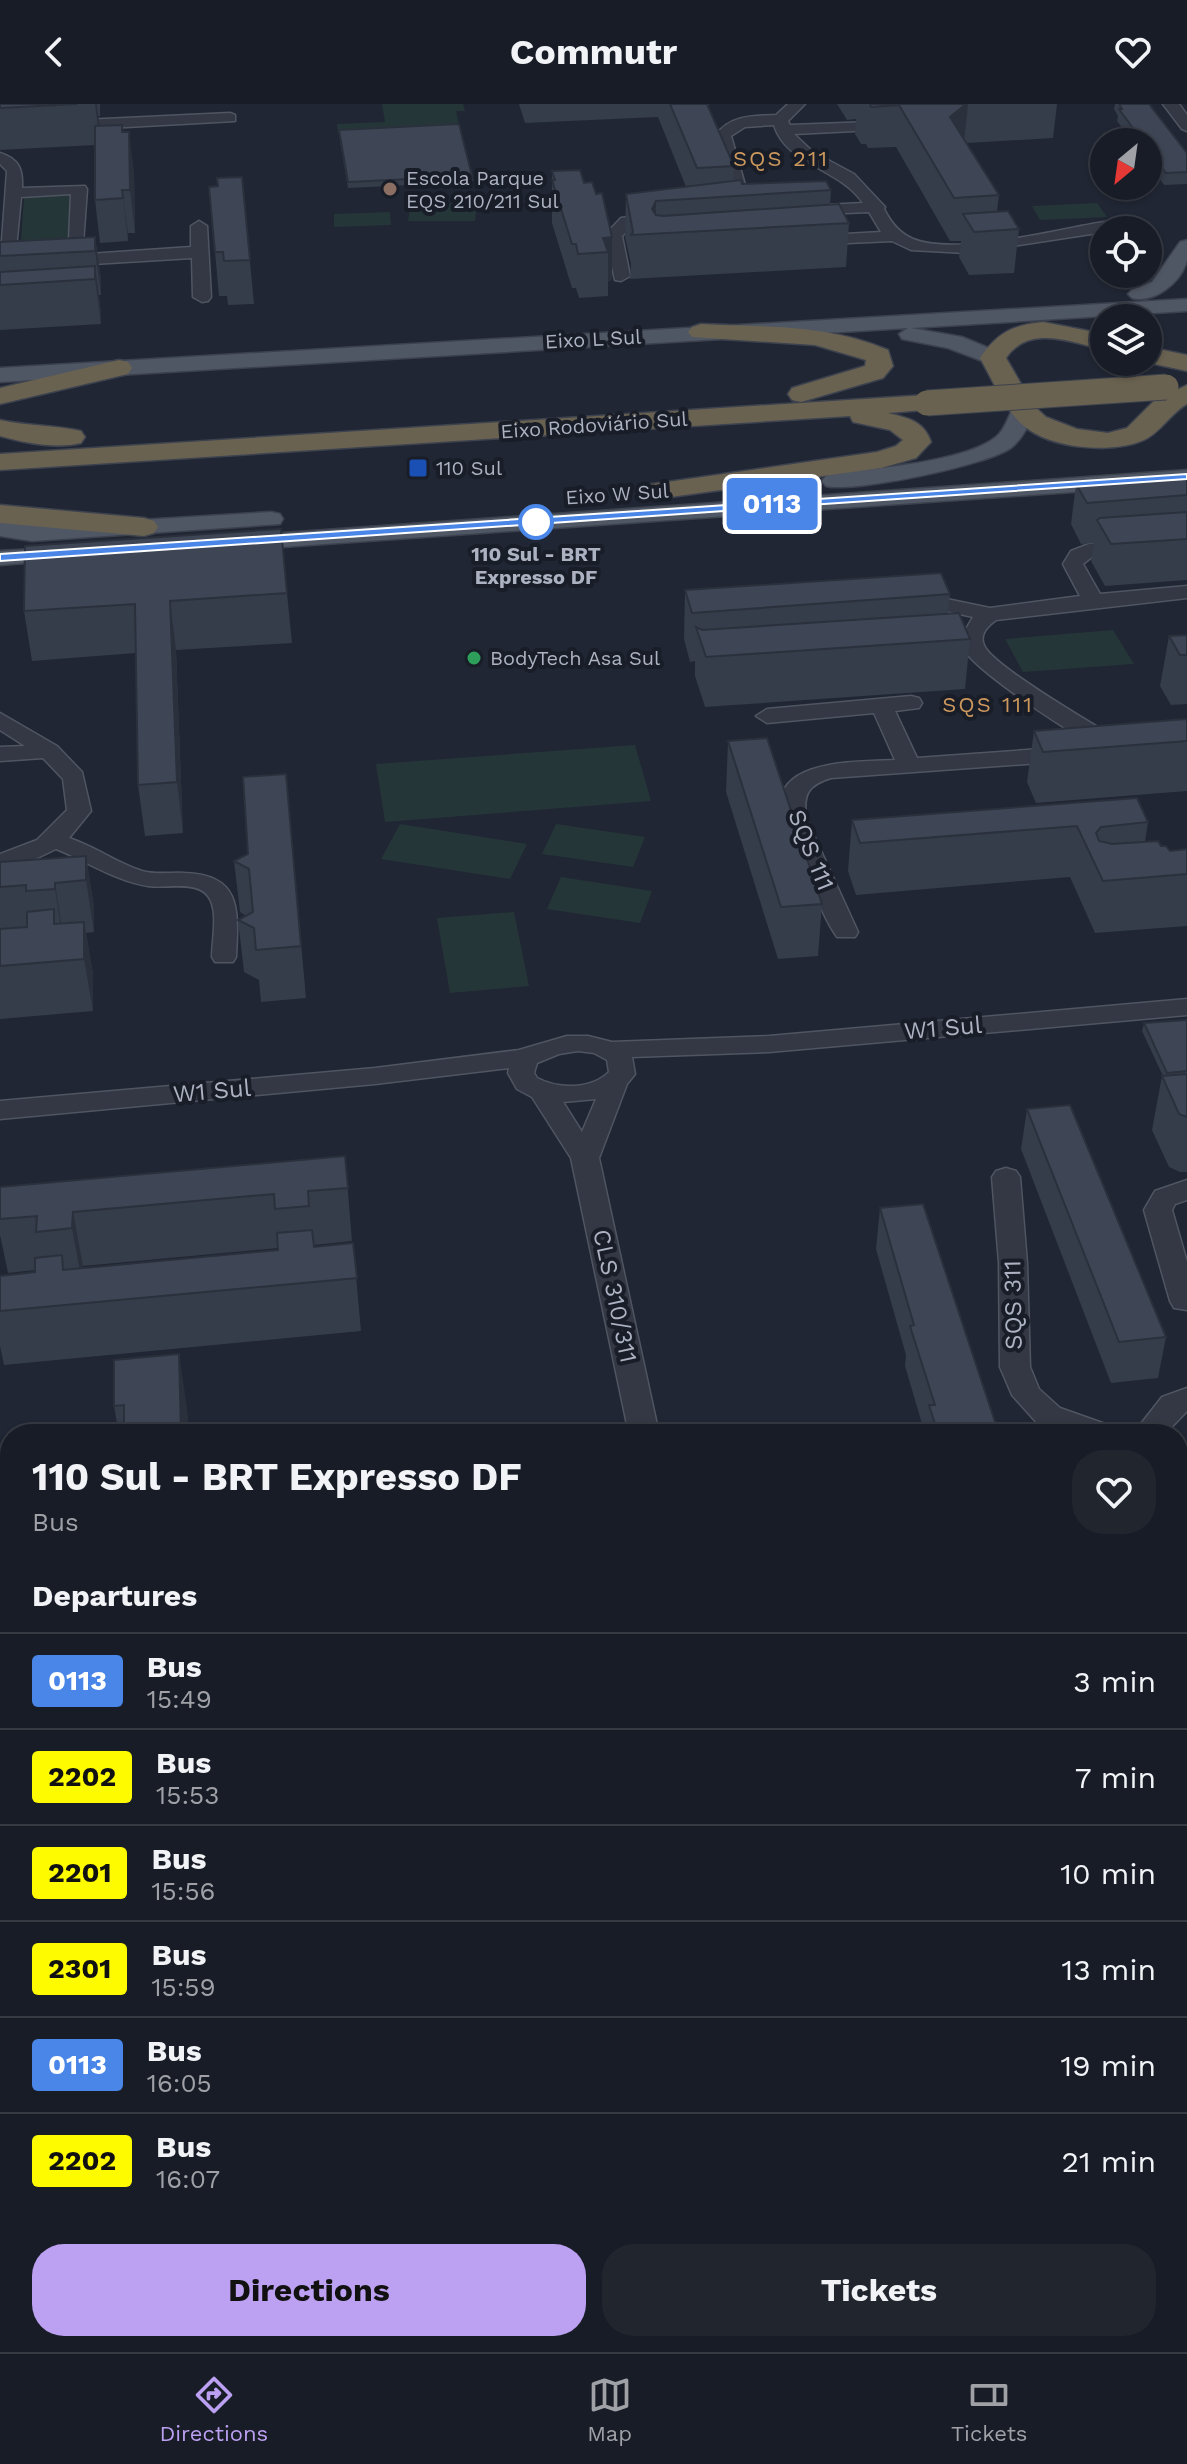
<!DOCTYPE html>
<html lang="en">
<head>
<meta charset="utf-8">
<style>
	body { margin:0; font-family:"Work Sans",sans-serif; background:#21252e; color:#f1f3f6; height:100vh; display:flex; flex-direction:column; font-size:30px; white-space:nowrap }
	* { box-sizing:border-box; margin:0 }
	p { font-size:26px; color:#9fa1a7 }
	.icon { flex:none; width:44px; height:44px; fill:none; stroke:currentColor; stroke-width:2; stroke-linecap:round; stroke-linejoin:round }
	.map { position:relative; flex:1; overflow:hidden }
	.details { position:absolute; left:0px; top:1320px; width:1188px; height:928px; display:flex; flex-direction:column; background:#181c26; border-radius:32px 32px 0 0; box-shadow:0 2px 6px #0004,0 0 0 2px #363a43 }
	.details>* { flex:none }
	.badge { padding:0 16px; border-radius:6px; font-size:28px; line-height:52px }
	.needle { width:52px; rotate:209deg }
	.tools { position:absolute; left:1090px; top:24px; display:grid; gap:16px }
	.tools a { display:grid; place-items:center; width:72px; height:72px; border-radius:50%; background:#181c26; box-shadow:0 2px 6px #0004,0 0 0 2px #363a43; font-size:40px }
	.map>.badge { position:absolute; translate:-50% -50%; box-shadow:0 0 0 4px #fff }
	h2 { padding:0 32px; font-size:30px; line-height:72px }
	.round { display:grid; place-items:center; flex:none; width:84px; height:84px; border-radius:32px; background:#21252e }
	.headline { display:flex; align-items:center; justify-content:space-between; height:136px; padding:0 32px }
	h1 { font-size:38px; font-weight:700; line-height:60px }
	.button { display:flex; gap:16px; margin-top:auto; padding:16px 32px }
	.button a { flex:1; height:92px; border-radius:32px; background:#bca0f2; color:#111; font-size:32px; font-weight:700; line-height:92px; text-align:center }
	.button a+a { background:#21252e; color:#f1f3f6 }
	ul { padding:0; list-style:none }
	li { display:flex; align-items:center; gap:24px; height:96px; padding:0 32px; border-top:2px solid #363a43 }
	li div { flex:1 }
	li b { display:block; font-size:30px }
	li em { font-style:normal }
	li .badge { min-width:88px; font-weight:700; text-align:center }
	header { display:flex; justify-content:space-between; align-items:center; height:104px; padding:0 32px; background:#181c26; font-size:36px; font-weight:700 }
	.menu { display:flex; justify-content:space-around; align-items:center; height:112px; border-top:2px solid #363a43; background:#181c26; font-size:22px; color:#9fa1a7 }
	.menu a { display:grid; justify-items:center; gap:4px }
	.menu .active { color:#bca0f2 }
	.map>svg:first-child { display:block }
	.green { fill:#253639 }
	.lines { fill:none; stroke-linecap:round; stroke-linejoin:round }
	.minor-casing { stroke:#505562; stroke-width:3 }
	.major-casing { stroke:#3c414e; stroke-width:3 }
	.highway-casing { stroke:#3d424f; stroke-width:3 }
	.minor { fill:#333844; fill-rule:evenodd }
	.major { fill:#505764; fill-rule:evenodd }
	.highway { fill:#6a6250; fill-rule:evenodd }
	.highway-bridge-casing { stroke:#3d424f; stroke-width:27; stroke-linecap:butt }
	.highway-bridge { stroke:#6a6250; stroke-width:25 }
	.wall { fill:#353c4a; fill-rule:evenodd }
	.shaded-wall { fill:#2b313c }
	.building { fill:#3e4656; stroke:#2b313c; stroke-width:2 }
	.line { fill:#4986e7; stroke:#fff; stroke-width:2 }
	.education-dot { fill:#8d6e63; stroke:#181d28; stroke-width:3 }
	.transit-dot { fill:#1a4fb4; stroke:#181d28; stroke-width:3 }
	.stop-dot { fill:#fff; stroke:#4986e7; stroke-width:4 }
	.leisure-dot { fill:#2e9e5b; stroke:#181d28; stroke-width:3 }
	.labels { text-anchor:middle; stroke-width:8; stroke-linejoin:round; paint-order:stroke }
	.far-poi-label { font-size:20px; fill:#acb2c1; stroke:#181d28; text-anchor:start }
	.far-street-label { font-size:20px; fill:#acb2c1; stroke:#181d28 }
	.far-stop-label { font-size:20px; font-weight:bold; fill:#acb2c1; stroke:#181d28 }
	.far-neighbourhood-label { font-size:22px; letter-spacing:2px; fill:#cc985d; stroke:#181d28 }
	.street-label { font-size:24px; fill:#acb2c1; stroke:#181d28 }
</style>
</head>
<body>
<header><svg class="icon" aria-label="back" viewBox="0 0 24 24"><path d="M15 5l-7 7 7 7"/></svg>Commutr<svg class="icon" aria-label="heart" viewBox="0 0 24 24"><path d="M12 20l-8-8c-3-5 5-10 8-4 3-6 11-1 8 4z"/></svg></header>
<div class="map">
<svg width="1187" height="2248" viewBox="0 0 1187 2248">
	<rect width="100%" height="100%" fill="#202633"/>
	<!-- green -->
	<g class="green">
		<polygon points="382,0 463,0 465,7 456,7 460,25 338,30 337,20 385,18"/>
		<polygon points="72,91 69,136 21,138 24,93"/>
		<polygon points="411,99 477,100 475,117 408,117"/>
		<polygon points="1097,99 1107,113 1040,116 1032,102"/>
		<polygon points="390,108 391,121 334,123 334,110"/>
		<polygon points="1113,526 1134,560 1023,568 1005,535"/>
		<polygon points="635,641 651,697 385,718 376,660"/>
		<polygon points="400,720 527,740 510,775 381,755"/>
		<polygon points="556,720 645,733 633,763 542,750"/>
		<polygon points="561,773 652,787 640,819 547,805"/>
		<polygon points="514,808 529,882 450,889 437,814"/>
	</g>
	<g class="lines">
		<!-- minor casing -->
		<g class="minor-casing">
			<g id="minor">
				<path d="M788,0H805L788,17L790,21L899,17L902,20L894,25L794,30L813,48L854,70L885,103L884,105C891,119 899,129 913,135C958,153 1061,124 1110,117L1118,122L1104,128L966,149L911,146L892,137L804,141L802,137L804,133L810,132L881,128L869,108L800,111L798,107L800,103L806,102L863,99C841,65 786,61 774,21L745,23L731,32L745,81L743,84H731L715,32C730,11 752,12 776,11Z"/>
				<polygon points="1163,0 1179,0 1187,11 1187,27 1182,25"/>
				<polygon points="230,9 235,11 235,17 0,30 0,20"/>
				<path d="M0,49C19,55 23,65 22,84L85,82L87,85L83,140H71L69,136L71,90L21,93L15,155L25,156L28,160L19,165L0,164L7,67L0,60Z"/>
				<polygon points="660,109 666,110 668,114 666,118 632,122 622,132 630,172 621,177 615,176 605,131 621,114"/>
				<polygon points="199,117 207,122 211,193 208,197 202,198 193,193 192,154 60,162 51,157 60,152 191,143 191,122"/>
				<path d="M1187,433V445L1093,452L1083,460L1100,490L1187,482V494L996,516C988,522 979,530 984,541C992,562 1093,620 1116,634L1134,640L1187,634V648C1163,650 1137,658 1114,650C1085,641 987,574 967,550C963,545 962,541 961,534L973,513L906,498L903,494L913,488L990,504L1080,492L1063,460L1071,447L1089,440Z"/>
				<path d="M911,592L919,594L922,599L919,604L895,607L917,654L1068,643L1076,645L1079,650L1076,655L1068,657L831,674C808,681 803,690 806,714L858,828L855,833H837C821,810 812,780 801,755C795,742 787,728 783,715C765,654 858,658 895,656L874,609L767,619L756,612L767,605Z"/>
				<path d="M0,609L57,642L82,668L91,707L69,734C94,742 117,759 142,767C156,771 171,768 185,769C243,771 238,808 236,853L233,858H215L212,853C212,836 219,806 208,792C196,776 165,785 148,782C115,777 87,757 56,745L35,755L0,764V750L37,736L67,706L63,675L43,654L0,657V643L25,642L0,626Z"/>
				<path d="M1187,895V911L769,948L632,953L635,970L627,980L599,1054L659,1330H629L571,1054L532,993L517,985L508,969L509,964L375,980L0,1015V997L375,964L519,946L567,932H588L612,938L769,932ZM578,947L594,949L607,956L609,968C591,986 558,985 537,974L534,969L537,959L559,950ZM596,995L582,1028L563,998Z"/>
				<polygon points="1006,1064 1016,1067 1020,1073 1027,1159 1030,1263 1039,1285 1060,1304 1111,1322 1115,1330 1067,1330 1038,1320 1012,1291 1000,1263 999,1159 992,1073 996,1067"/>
				<polygon points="1187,1076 1187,1096 1175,1100 1172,1106 1187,1158 1187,1206 1174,1204 1170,1197 1144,1106 1155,1087"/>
				<polygon points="1187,1284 1187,1307 1165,1330 1133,1330 1162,1293"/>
				<polygon points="1187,1435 1187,1459 1178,1460 1178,1436"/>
				<rect x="0" y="1438" width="10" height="24"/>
				<polygon points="1178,1529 1187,1532 1187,1560 1178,1557"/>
				<polygon points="0,1659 10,1662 10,1691 0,1688"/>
				<polygon points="1187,1706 1187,1736 1178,1737 1178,1707"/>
				<polygon points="10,1708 10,1741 0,1745 0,1712"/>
				<polygon points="1187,1978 1187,2012 1178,2013 1178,1979"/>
				<polygon points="10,2125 10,2163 0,2164 0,2126"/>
				<polygon points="631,2238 671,2238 673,2248 633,2248"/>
				<polygon points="1017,2238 1057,2238 1060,2248 1020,2248"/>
			</g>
		</g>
		<!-- major casing -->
		<g class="major-casing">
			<g id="major">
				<path d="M1187,136C1187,142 1187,150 1187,156C1182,178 1154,200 1132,194L1128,190L1132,186L1152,178L1180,138Z"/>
				<polygon points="1187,195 1187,207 911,224 962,233 1001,249 1004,254 1001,259 993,261 948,244 902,235 899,230 908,224 0,278 0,264"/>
				<path d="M1023,299L1031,301L1034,306C1030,319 1023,334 1012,343C990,361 853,389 826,382L822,377L826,372L834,370C875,364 965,358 996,333C1006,325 1008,311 1015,301Z"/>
				<polygon points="1187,366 1187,380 238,446 229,444 226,439 229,434 238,432"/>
				<polygon points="271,408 280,410 283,415 280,420 32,437 0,432 0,418 57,421"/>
				<polygon points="69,443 78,445 81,450 78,455 0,461 0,447"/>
			</g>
		</g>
		<!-- highway casing -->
		<g class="highway-casing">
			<g id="highway">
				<path d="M1043,218L1104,230V246C1071,238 1029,220 1006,254L1034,302L1046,313L1077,325L1108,329L1127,324L1154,297L1187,281V300C1171,309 1160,329 1144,336C1113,350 1051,345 1024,322C1004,306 993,276 980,254C997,229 1013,221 1043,218Z"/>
				<path d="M701,220C765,223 828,220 888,246L893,262L883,274L801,298L792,296L788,290L792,284L865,262L866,256L815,241L692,233L688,228L692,223Z"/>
				<polygon points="1148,243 1187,251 1187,267 1145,258 1148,258"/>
				<polygon points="119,256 128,258 132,264 128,270 0,300 0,284"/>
				<path d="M927,291L936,293L940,299L936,305L888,309C908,314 924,317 931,338L916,354L881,364L656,395L646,393L642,387L646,381L877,348L896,342L903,336L890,326L853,318L850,312L0,366V350Z"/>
				<path d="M0,316C27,322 54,321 81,327L85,333L81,339C57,345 24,339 0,332Z"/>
				<polygon points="0,401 144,414 154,417 158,423 154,429 144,432 0,419"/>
			</g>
		</g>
		<!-- minor -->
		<use href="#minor" class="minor"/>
		<!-- major -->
		<use href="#major" class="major"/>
		<!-- highway -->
		<use href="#highway" class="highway"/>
		<!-- highway-bridge casing -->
		<g class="highway-bridge-casing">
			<polyline id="highway-bridge" points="927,299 1166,283"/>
		</g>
		<!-- highway-bridge -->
		<use href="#highway-bridge" class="highway-bridge"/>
	</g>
	<!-- wall -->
	<g class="wall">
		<polygon points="0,0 100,0 100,12 98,12 100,22 122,21 134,69 135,129 128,129 128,137 100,139 95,96 95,41 0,46"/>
		<polygon points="519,0 709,0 709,6 734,62 734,77 742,80 831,86 830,101 849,119 846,163 630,175 631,160 625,133 626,90 686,83 658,13 525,19"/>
		<polygon points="837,0 1057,0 1053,34 966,39 999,91 997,107 1019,125 1014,169 969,171 959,153 961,137 950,137 896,43 868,44 866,40 861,40 855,30 856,15 847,16"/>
		<polygon points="1115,0 1119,0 1187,49 1187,80 1164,81 1148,59 1148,38 1133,38 1117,17 1118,12 1114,5"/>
		<polygon points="339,31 472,72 473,78 348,84"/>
		<polygon points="552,67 584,79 612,133 612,176 608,177 608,192 579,194 576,184 572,184 552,119"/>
		<polygon points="242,73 254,200 228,201 227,192 219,192 215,148 218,82"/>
		<polygon points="95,133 101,176 101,191 99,191 101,220 0,226 0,138"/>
		<polygon points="1187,372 1187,476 1105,482 1091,457 1094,439 1081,440 1071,420 1076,380"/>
		<polygon points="685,486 950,490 948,510 970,535 965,585 705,603 695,572 695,557 690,558 684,535"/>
		<polygon points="287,489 292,539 176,546 183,729 145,732 138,681 136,549 32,557 24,507"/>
		<polygon points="1187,531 1187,600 1171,601 1160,582 1169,532"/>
		<polygon points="1187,615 1187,687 1036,699 1027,678 1034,627"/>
		<polygon points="728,637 822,800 818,852 778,855 726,688"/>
		<polygon points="286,670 306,894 261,898 259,876 244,868 238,816 246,812 240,808 234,757 248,750"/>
		<polygon points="852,716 1148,718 1145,738 1170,747 1187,745 1187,822 1095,829 1070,773 856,791 848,767"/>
		<polygon points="86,752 94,803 94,828 86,829 93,870 93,907 0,915 0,758"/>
		<polygon points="1187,916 1187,1068 1180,1068 1169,1063 1152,1026 1162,972 1163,972 1142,927 1144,919"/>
		<polygon points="1027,1005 1166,1233 1158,1274 1111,1279 1021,1045"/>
		<path d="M345,1052L352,1137L314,1141V1143L353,1139L361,1227L4,1261L0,1242V1172L35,1168V1166L8,1169L0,1131V1083ZM278,1144V1146L83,1164V1162Z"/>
		<polygon points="880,1104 999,1330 925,1330 905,1262 906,1251 876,1145"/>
		<polygon points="114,1256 187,1304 188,1330 119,1330 114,1302"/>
		<polygon points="10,1730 10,1841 0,1842 0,1731"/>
		<polygon points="1187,1734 1187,1837 1178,1838 1178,1735"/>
		<polygon points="10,1866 10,1980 0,1982 0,1867"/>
	</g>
	<!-- shaded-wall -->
	<g class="shaded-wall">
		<polygon points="95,0 97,0 100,27 100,40"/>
		<polygon points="966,0 968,0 964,39 950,13"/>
		<polygon points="129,28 134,69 135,129 130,86"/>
		<polygon points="122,86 128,129 128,137 123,94"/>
		<polygon points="656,97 656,130 652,105"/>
		<polygon points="95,133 101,176 101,191 95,147"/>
		<polygon points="612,133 612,176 608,177 608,148 603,134"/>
		<polygon points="95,162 101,207 101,220 95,175"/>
		<polygon points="170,497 176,546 183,729 177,678"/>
		<polygon points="86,752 94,803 94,828 86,776"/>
		<polygon points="55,779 63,831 63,837 55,785"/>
		<polygon points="84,818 93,870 93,907 84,855"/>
		<polygon points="73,1108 83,1162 82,1178 72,1124"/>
		<polygon points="179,1250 187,1304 188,1330 181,1330"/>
	</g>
	<!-- building -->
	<g class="building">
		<polygon points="0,0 77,0 0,4"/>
		<polygon points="670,0 707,0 734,62 697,64"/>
		<polygon points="870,0 966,0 950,13 999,91 954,94 899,1 871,3"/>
		<polygon points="1119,0 1149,0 1187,49 1187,68 1166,69 1148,45 1148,38 1143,38 1119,5 1122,5"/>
		<polygon points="459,20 472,72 348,78 339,26"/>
		<polygon points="122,21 122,28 129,28 130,86 122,86 123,94 95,96 95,22"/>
		<polygon points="580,66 584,79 592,78 596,90 602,89 612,133 603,134 608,148 578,150 576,140 572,140 552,76 555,76 552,67"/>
		<polygon points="242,73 250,156 224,157 223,148 215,148 209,83 218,82 217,74"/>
		<polygon points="741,76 742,80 826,77 831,86 656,97 652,105 656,111 663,112 839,100 849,119 631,131 633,128 626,90"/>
		<polygon points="1008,107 1019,125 974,128 963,110"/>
		<polygon points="95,133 95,147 0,152 0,138"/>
		<polygon points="95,162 95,175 0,181 0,168"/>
		<polygon points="1187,372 1187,391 1087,399 1076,380"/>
		<polygon points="1187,408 1187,435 1111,440 1097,416 1100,414"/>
		<polygon points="281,425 287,489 170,497 177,678 138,681 135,500 24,507 25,442"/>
		<polygon points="941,469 950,490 692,509 685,486"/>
		<polygon points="959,509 970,535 706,553 696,523 702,526"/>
		<polygon points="1187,531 1187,551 1180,551 1169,532"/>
		<polygon points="1187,615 1187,637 1043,648 1034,627"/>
		<polygon points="767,634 822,800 781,803 728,637"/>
		<polygon points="286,670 301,842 256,846 254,824 238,816 253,808 249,765 234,757 248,750 243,673"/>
		<polygon points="1137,694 1148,718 1101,723 1096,729 1099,737 1112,740 1158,737 1161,742 1166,742 1170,747 1187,745 1187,770 1103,777 1077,722 860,739 852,716"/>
		<polygon points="86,752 86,776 55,779 55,785 26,787 26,781 0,783 0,758"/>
		<polygon points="54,805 54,820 84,818 84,855 0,862 0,825 27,823 27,808"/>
		<polygon points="1187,916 1187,967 1167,969 1144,919"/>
		<polygon points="1187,970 1187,1013 1179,1010 1162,972"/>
		<polygon points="1070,1001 1166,1233 1119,1238 1027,1005"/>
		<polygon points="345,1052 348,1084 308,1087 309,1102 275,1105 274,1090 73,1108 72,1124 36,1128 37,1112 0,1115 0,1083"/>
		<polygon points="923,1100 999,1330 942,1330 940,1323 936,1323 929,1301 935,1301 910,1222 914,1221 880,1104"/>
		<polygon points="312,1126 314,1143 353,1139 357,1174 0,1207 0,1172 35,1168 35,1154 62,1151 63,1166 278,1146 277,1129"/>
		<polygon points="179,1250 181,1330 124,1330 124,1301 114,1302 114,1256"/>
		<polygon points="10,1730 10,1787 0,1788 0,1731"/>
		<polygon points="1187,1734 1187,1787 1178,1788 1178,1735"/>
		<polygon points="10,1866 10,1928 0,1929 0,1867"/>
	</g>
	<!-- line -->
	<polygon class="line" points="1187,370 1187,375 0,457 0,450"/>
	<!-- markers -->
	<circle class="education-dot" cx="390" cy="85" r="8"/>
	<rect class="transit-dot" x="408" y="354" width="20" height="20" rx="4"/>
	<circle class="stop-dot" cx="536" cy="418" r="16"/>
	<circle class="leisure-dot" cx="474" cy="554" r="8"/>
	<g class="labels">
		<!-- far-poi labels -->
		<g class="far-poi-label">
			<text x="406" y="81">Escola Parque<tspan x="406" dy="23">EQS 210/211 Sul</tspan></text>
			<text x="436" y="371">110 Sul</text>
			<text x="490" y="561">BodyTech Asa Sul</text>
		</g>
		<!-- far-street labels -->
		<g class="far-street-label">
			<text transform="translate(593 235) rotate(-3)" y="7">Eixo L Sul</text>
			<text transform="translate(594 321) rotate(-4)" y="7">Eixo Rodoviário Sul</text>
			<text transform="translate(617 390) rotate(-4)" y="7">Eixo W Sul</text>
		</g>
		<!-- far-stop labels -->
		<g class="far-stop-label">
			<text x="536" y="457">110 Sul - BRT<tspan x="536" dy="23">Expresso DF</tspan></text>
		</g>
		<!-- far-neighbourhood labels -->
		<g class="far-neighbourhood-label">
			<text x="781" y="62">SQS 211</text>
			<text x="988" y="608">SQS 111</text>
		</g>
		<!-- street labels -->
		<g class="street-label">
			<text transform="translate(811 746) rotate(68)" y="8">SQS 111</text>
			<text transform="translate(943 924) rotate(-5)" y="8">W1 Sul</text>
			<text transform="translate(212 987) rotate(-5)" y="8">W1 Sul</text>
			<text transform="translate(615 1192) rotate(78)" y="8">CLS 310/311</text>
			<text transform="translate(1013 1201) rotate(-91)" y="8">SQS 311</text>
		</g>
	</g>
</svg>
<div class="tools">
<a><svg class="needle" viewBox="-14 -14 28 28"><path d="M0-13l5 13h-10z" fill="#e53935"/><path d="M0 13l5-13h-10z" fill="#9fa1a7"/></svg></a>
<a><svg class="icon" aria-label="locate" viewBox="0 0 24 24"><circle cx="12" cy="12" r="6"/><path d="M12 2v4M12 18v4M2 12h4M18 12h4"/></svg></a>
<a><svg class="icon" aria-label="layers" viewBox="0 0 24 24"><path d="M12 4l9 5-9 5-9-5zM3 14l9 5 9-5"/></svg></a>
</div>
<b class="badge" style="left:772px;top:400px;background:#4986e7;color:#fff">0113</b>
<section class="details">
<div class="headline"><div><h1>110 Sul - BRT Expresso DF</h1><p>Bus</p></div><a class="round"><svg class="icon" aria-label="heart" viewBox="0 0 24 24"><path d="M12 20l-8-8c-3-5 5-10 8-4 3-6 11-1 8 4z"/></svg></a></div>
<h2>Departures</h2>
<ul>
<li><span class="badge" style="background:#4986e7;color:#fff">0113</span><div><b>Bus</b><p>15:49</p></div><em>3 min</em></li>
<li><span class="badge" style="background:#fefb00;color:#111">2202</span><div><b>Bus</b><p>15:53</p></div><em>7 min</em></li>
<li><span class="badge" style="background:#fefb00;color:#111">2201</span><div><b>Bus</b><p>15:56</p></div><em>10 min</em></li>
<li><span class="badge" style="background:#fefb00;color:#111">2301</span><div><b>Bus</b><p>15:59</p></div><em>13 min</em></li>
<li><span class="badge" style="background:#4986e7;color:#fff">0113</span><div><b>Bus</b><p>16:05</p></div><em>19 min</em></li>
<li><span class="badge" style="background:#fefb00;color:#111">2202</span><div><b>Bus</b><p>16:07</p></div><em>21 min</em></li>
</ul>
<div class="button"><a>Directions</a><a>Tickets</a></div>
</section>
</div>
<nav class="menu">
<a class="active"><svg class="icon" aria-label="directions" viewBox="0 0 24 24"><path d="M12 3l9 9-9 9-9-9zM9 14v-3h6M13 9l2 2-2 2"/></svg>Directions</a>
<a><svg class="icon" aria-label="map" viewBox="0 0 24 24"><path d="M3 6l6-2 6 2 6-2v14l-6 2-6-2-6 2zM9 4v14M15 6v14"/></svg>Map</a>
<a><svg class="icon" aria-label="tickets" viewBox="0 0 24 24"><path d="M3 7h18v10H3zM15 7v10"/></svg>Tickets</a>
</nav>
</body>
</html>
